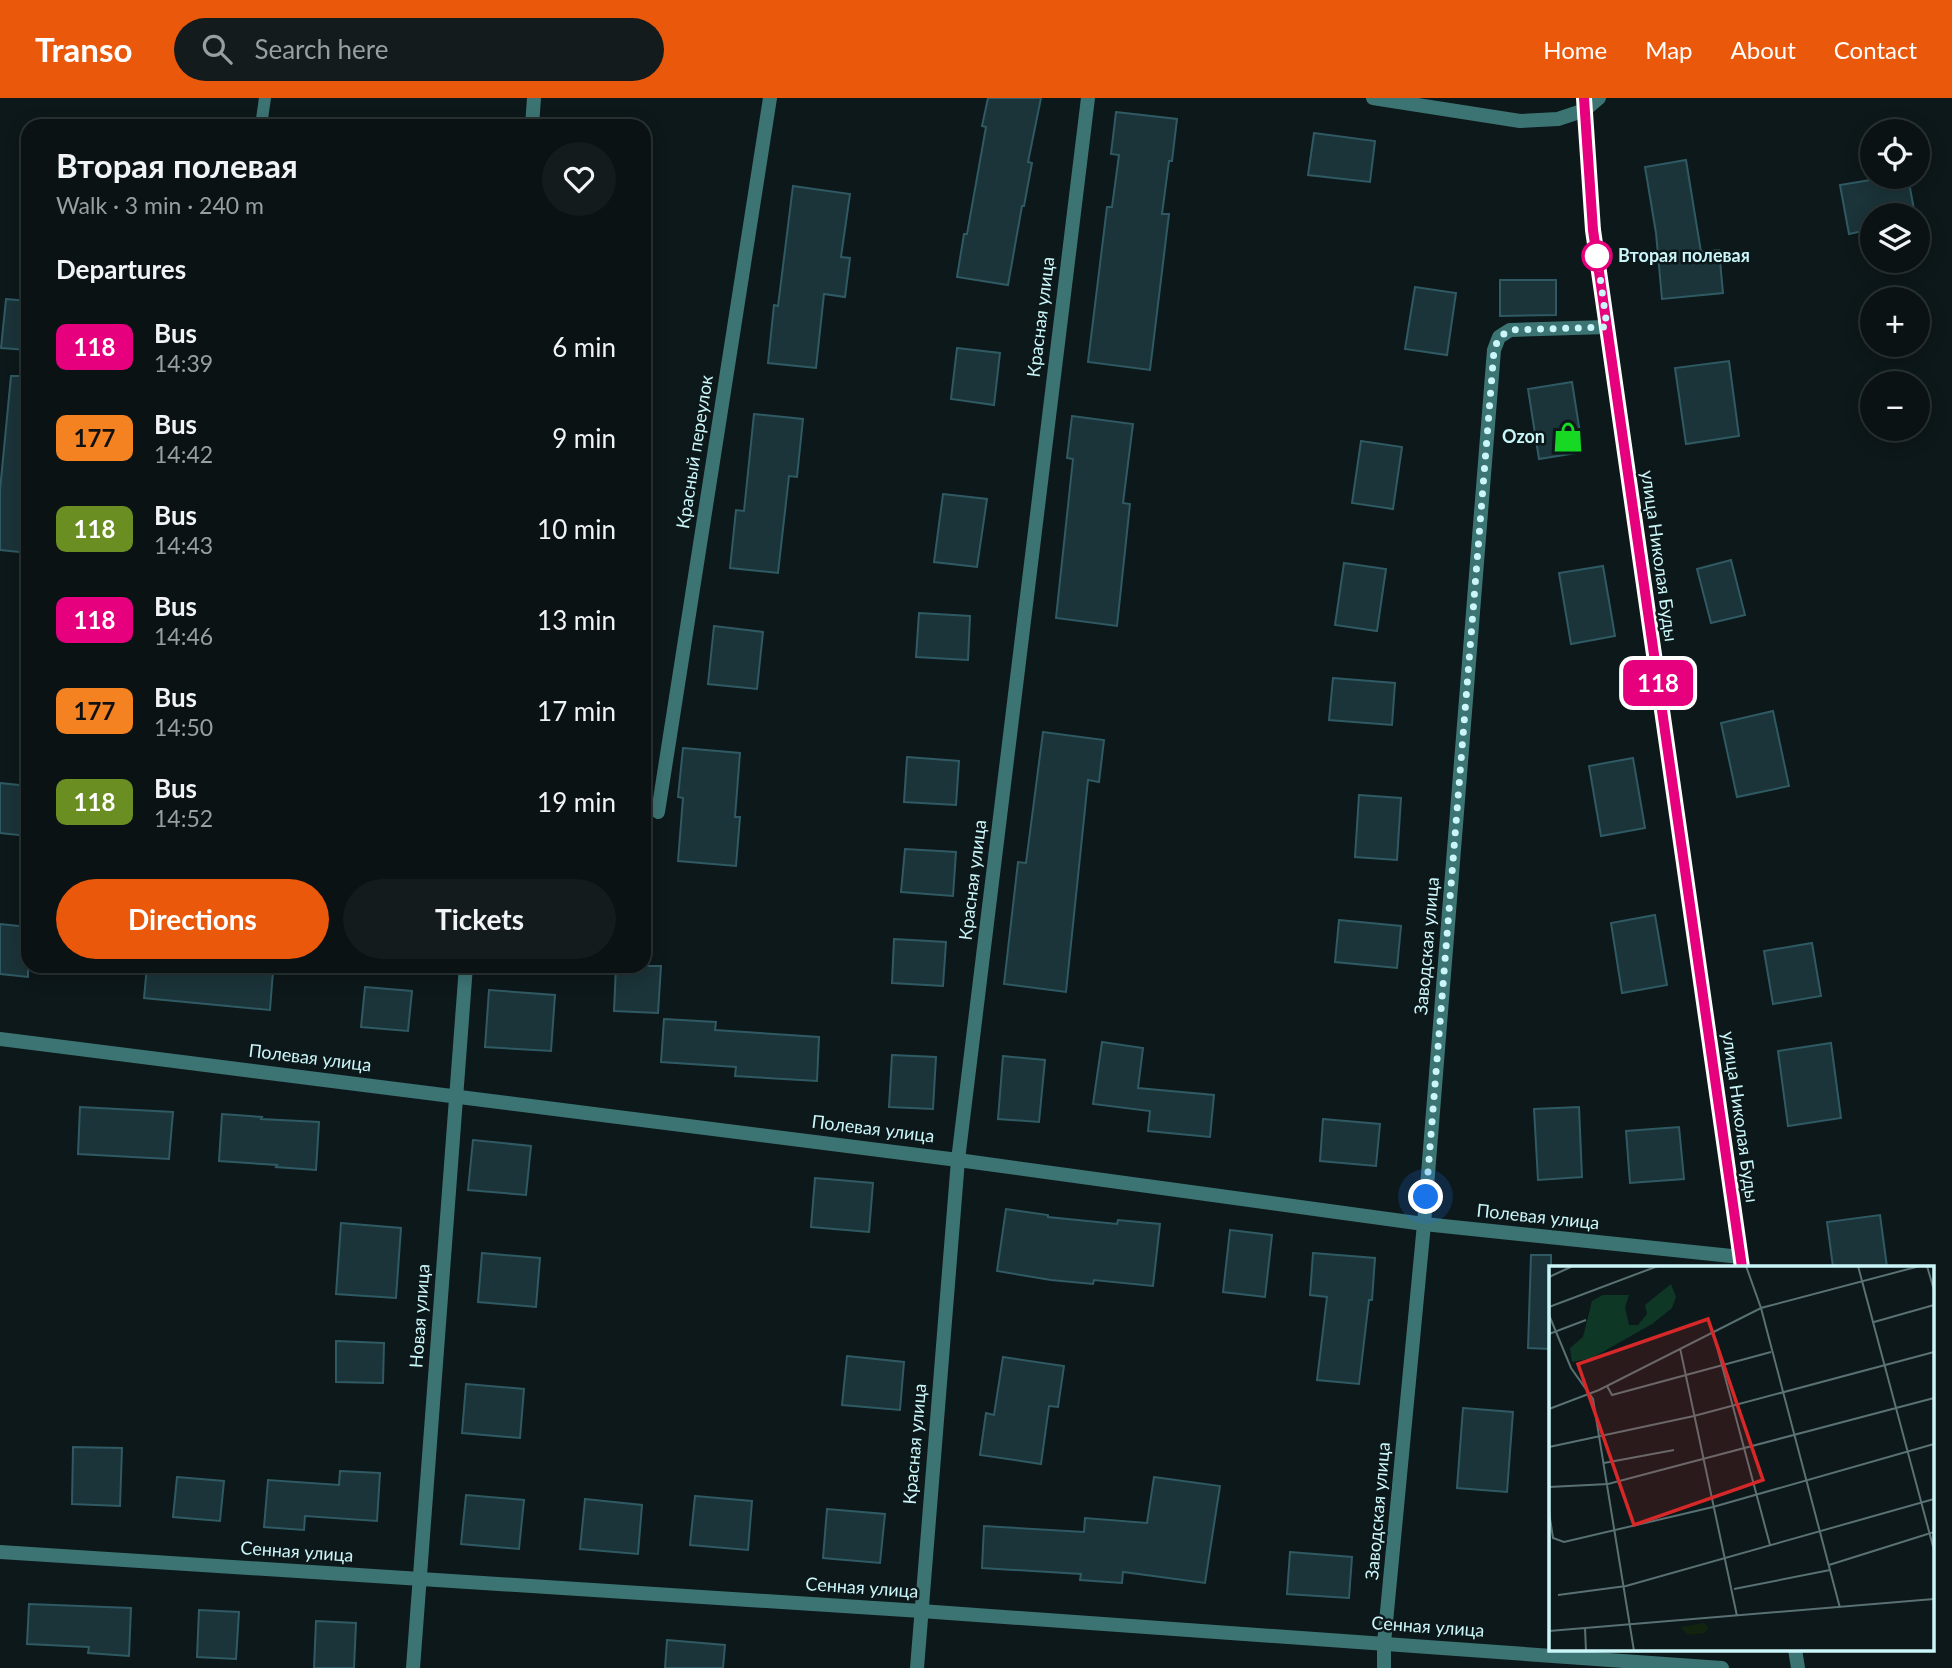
<!DOCTYPE html>
<html lang="en">
<head>
<meta charset="utf-8">
<style>
	body { margin:0; font-family:Lato,sans-serif; background:#131b1d; color:#f1f3f6; height:100vh; display:flex; flex-direction:column; font-size:26px; white-space:nowrap }
	* { box-sizing:border-box; margin:0 }
	p { font-size:23px; color:#999ea0 }
	.icon { flex:none; width:38px; height:38px; fill:none; stroke:currentColor; stroke-width:2; stroke-linecap:round; stroke-linejoin:round }
	.map { position:relative; flex:1; overflow:hidden }
	.panel { position:absolute; left:21px; top:21px; width:630px; height:854px; display:flex; flex-direction:column; background:#0a1214; border-radius:21px; box-shadow:0 4px 18px #0003,0 0 0 2px #2a3234 }
	.panel>* { flex:none }
	.badge { padding:0 14px; border-radius:10px; font-size:24px; line-height:46px }
	.fabs { position:absolute; left:1860px; top:21px; display:grid; gap:14px }
	.fabs a { display:grid; place-items:center; width:70px; height:70px; border-radius:50%; background:#0a1214; box-shadow:0 4px 18px #0003,0 0 0 2px #2a3234; font-size:35px }
	.you { position:absolute; width:35px; height:35px; margin:-18px; border:5px solid #fff; border-radius:50%; background:#1a73e8; box-shadow:0 0 0 10px #1a73e833 }
	.map>.badge { position:absolute; translate:-50% -50%; box-shadow:0 0 0 4px #fff }
	h2 { padding:0 35px; font-size:26px; line-height:63px }
	.round { display:grid; place-items:center; flex:none; width:74px; height:74px; border-radius:37px; background:#131b1d }
	.summary { display:flex; align-items:center; justify-content:space-between; height:119px; padding:0 35px }
	h1 { font-size:33px; font-weight:700; line-height:52px }
	.action { display:flex; gap:14px; margin-top:auto; padding:14px 35px }
	.action a { flex:1; height:80px; border-radius:42px; background:#ea580c; color:#fff; font-size:28px; font-weight:700; line-height:80px; text-align:center }
	.action a+a { background:#131b1d; color:#f1f3f6 }
	ul { padding:0; list-style:none }
	li { display:flex; align-items:center; gap:21px; height:91px; padding:0 35px }
	li div { flex:1 }
	li b { display:block; font-size:26px }
	li em { font-style:normal }
	li .badge { min-width:77px; font-weight:700; text-align:center }
	header { display:flex; align-items:center; gap:42px; box-sizing:border-box; height:98px; padding:0 35px; background:#ea580c; color:#fff }
	header strong { font-size:33px }
	nav { display:flex; gap:38px; margin-inline-start:auto; font-size:24px }
	.search { width:490px; height:63px; background:#131b1d; display:flex; align-items:center; gap:18px; box-sizing:border-box; padding:0 24px; border-radius:38px; color:#999ea0; font-size:26px }
	.map>svg:first-child { display:block }
	.building { fill:#1b3439; stroke:#2f5a63; stroke-width:2 }
	.lines { fill:none; stroke-linecap:round; stroke-linejoin:round }
	.service { stroke:#3c7474; stroke-width:12 }
	.minor { stroke:#3c7474; stroke-width:14 }
	.tertiary { stroke:#3c7474; stroke-width:14 }
	.line-casing { stroke:#fff; stroke-width:16 }
	.line { stroke:#e6007e; stroke-width:10 }
	.walk { stroke:#cbf6f9; stroke-width:7; stroke-dasharray:0 12.6 }
	.stop-dot { fill:#fff; stroke:#e6007e; stroke-width:3.5 }
	.labels { text-anchor:middle; stroke-width:5; stroke-linejoin:round; paint-order:stroke }
	.stop-label { font-size:18px; font-weight:bold; fill:#cbf6f9; stroke:#0d181a; text-anchor:start }
	.street-label { font-size:18px; fill:#cbf6f9; stroke:#0d181a }
	.poi-label { font-size:18px; font-weight:bold; fill:#cbf6f9; stroke:#0d181a; text-anchor:end }
	.inset-road { fill:none; stroke:#597173; stroke-width:2 }
	.view { fill:#d62828; fill-opacity:0.15; stroke:#d62828; stroke-width:3.5 }
	.inset-edge { fill:none; stroke:#cbf6f9; stroke-width:3.5 }
</style>
</head>
<body>
<header>
<strong>Transo</strong>
<div class="search"><svg class="icon" aria-label="search" viewBox="0 0 24 24"><circle cx="10" cy="10" r="6"/><path d="M15 15l6 6"/></svg>Search here</div>
<nav><a>Home</a><a>Map</a><a>About</a><a>Contact</a></nav>
</header>
<div class="map">
<svg width="1952" height="1570" viewBox="0 0 1952 1570">
	<rect width="100%" height="100%" fill="#0d181a"/>
	<!-- building -->
	<g class="building">
		<polygon points="988,0 1041,0 1028,64 1032,65 1024,108 1022,108 1008,187 957,179 964,136 967,136 986,29 982,28"/>
		<polygon points="1116,14 1177,21 1172,63 1169,63 1162,116 1169,116 1150,272 1088,264 1107,109 1112,109 1119,57 1111,56"/>
		<polygon points="1314,35 1375,43 1370,84 1308,77"/>
		<polygon points="1686,62 1701,154 1719,152 1723,195 1662,201 1656,135 1645,69"/>
		<polygon points="1888,79 1908,79 1915,117 1872,117 1872,131 1849,136 1840,87"/>
		<polygon points="793,88 850,96 841,159 850,160 845,199 824,196 816,270 768,265 774,207 778,208"/>
		<polygon points="1500,182 1556,182 1556,217 1500,218"/>
		<polygon points="1415,189 1456,195 1447,257 1405,251"/>
		<polygon points="6,201 28,203 28,252 1,250"/>
		<polygon points="957,250 1000,255 994,307 951,301"/>
		<polygon points="1729,263 1739,338 1686,346 1675,270"/>
		<polygon points="11,278 28,278 28,455 0,452 0,392"/>
		<polygon points="1572,284 1583,354 1539,361 1528,291"/>
		<polygon points="754,316 803,321 797,379 789,378 778,475 730,470 736,412 744,413"/>
		<polygon points="1072,318 1133,326 1123,405 1130,406 1117,528 1056,520 1073,361 1067,360"/>
		<polygon points="1361,343 1402,349 1393,411 1352,405"/>
		<polygon points="943,396 987,401 977,469 934,464"/>
		<polygon points="1731,462 1745,517 1711,525 1697,471"/>
		<polygon points="1344,465 1386,471 1377,533 1335,527"/>
		<polygon points="1603,468 1615,538 1571,546 1559,475"/>
		<polygon points="919,515 970,518 968,562 916,559"/>
		<polygon points="714,528 763,534 757,591 708,586"/>
		<polygon points="1333,580 1395,585 1392,627 1329,622"/>
		<polygon points="1773,613 1789,688 1737,699 1721,625"/>
		<polygon points="1043,634 1104,642 1099,684 1088,682 1066,894 1004,886 1018,764 1026,765"/>
		<polygon points="683,650 740,655 735,719 740,719 736,768 678,763 683,700 678,699"/>
		<polygon points="907,659 959,663 956,707 904,704"/>
		<polygon points="1633,660 1645,730 1601,738 1589,668"/>
		<polygon points="0,685 28,688 27,738 0,735"/>
		<polygon points="1359,697 1401,700 1397,762 1355,759"/>
		<polygon points="905,751 956,754 953,798 901,794"/>
		<polygon points="1655,817 1667,887 1622,895 1611,825"/>
		<polygon points="1339,822 1401,828 1397,870 1335,864"/>
		<polygon points="0,826 28,829 28,879 0,876"/>
		<polygon points="894,841 946,844 943,888 892,885"/>
		<polygon points="1812,845 1821,898 1773,906 1764,853"/>
		<polygon points="147,868 224,868 273,873 270,912 144,900"/>
		<polygon points="616,868 661,868 658,915 614,913"/>
		<polygon points="365,889 412,893 408,933 361,929"/>
		<polygon points="489,892 555,897 551,953 485,949"/>
		<polygon points="664,921 716,924 715,932 819,939 817,983 735,978 736,969 661,964"/>
		<polygon points="1102,944 1143,950 1138,990 1214,997 1210,1039 1148,1033 1150,1013 1093,1006"/>
		<polygon points="1831,945 1841,1020 1788,1028 1778,953"/>
		<polygon points="892,957 936,959 933,1011 889,1009"/>
		<polygon points="1003,958 1045,962 1039,1024 998,1021"/>
		<polygon points="80,1009 173,1014 169,1061 78,1056"/>
		<polygon points="1579,1009 1582,1079 1538,1082 1534,1011"/>
		<polygon points="222,1016 262,1019 261,1021 319,1024 316,1072 276,1069 277,1067 219,1063"/>
		<polygon points="1323,1021 1380,1026 1376,1068 1320,1063"/>
		<polygon points="1679,1029 1684,1081 1630,1085 1626,1033"/>
		<polygon points="473,1042 531,1048 526,1097 468,1092"/>
		<polygon points="815,1080 873,1085 869,1134 811,1129"/>
		<polygon points="1006,1111 1048,1117 1048,1119 1117,1126 1118,1122 1160,1126 1153,1188 1094,1182 1093,1186 1051,1182 997,1173"/>
		<polygon points="1880,1117 1887,1169 1833,1169 1827,1124"/>
		<polygon points="341,1125 401,1130 396,1200 336,1196"/>
		<polygon points="1230,1132 1272,1137 1265,1199 1223,1194"/>
		<polygon points="482,1155 540,1160 536,1209 478,1204"/>
		<polygon points="1313,1155 1375,1160 1372,1202 1369,1202 1359,1286 1317,1282 1327,1199 1310,1197"/>
		<polygon points="1531,1157 1551,1157 1551,1251 1528,1250"/>
		<polygon points="336,1243 384,1245 383,1285 336,1284"/>
		<polygon points="847,1258 904,1264 900,1312 842,1307"/>
		<polygon points="1003,1259 1064,1268 1058,1309 1049,1308 1041,1366 980,1357 986,1315 994,1317"/>
		<polygon points="466,1286 524,1291 520,1340 462,1335"/>
		<polygon points="1463,1310 1513,1314 1507,1394 1457,1390"/>
		<polygon points="73,1349 122,1350 120,1408 72,1406"/>
		<polygon points="340,1373 380,1375 377,1423 305,1418 304,1432 264,1429 268,1382 339,1387"/>
		<polygon points="177,1379 224,1383 220,1423 173,1419"/>
		<polygon points="1154,1379 1220,1388 1205,1485 1123,1474 1122,1485 1080,1482 1081,1476 982,1470 984,1428 1084,1434 1085,1420 1147,1425"/>
		<polygon points="466,1397 524,1402 519,1451 461,1446"/>
		<polygon points="695,1398 752,1403 748,1452 690,1447"/>
		<polygon points="585,1401 642,1407 638,1456 580,1451"/>
		<polygon points="827,1411 885,1416 880,1465 823,1460"/>
		<polygon points="1290,1454 1352,1459 1349,1500 1287,1496"/>
		<polygon points="29,1506 131,1510 129,1558 88,1555 89,1549 27,1546"/>
		<polygon points="199,1512 239,1514 236,1561 197,1559"/>
		<polygon points="316,1523 356,1525 354,1570 314,1570"/>
		<polygon points="667,1542 725,1547 723,1570 665,1570"/>
	</g>
	<g class="lines">
		<!-- service -->
		<polyline class="service" points="261,28 265,0"/>
		<!-- minor -->
		<g class="minor">
			<polyline points="1373,0 1520,23 1558,21 1585,12 1599,0"/>
			<polyline points="532,28 534,0"/>
			<polyline points="658,714 770,0"/>
			<polyline points="0,941 958,1062 1424,1126 1741,1159"/>
			<polyline points="0,1454 921,1513 1722,1570"/>
			<polyline points="413,1570 466,868"/>
			<polyline points="917,1570 958,1062 1088,0"/>
			<polyline points="1384,1570 1384,1545 1424,1126 1494,252 1499,239 1510,232 1607,229"/>
		</g>
		<!-- tertiary -->
		<g class="tertiary">
			<polyline points="1584,0 1593,133 1742,1169"/>
			<polyline points="1795,1551 1798,1570"/>
		</g>
	</g>
	<g class="lines">
		<!-- line casing -->
		<g class="line-casing">
			<polyline id="line" points="1584,0 1593,132 1742,1169"/>
		</g>
		<!-- line -->
		<use href="#line" class="line"/>
		<!-- walk -->
		<polyline class="walk" points="1426,1099 1494,252 1499,239 1510,232 1607,229 1597,157 1597,158"/>
	</g>
	<!-- icons -->
	<defs>
		<g id="shop-bare" transform="scale(2.415)"><path d="M-5-2.5h2.3a2.7 3.5 0 0 1 5.4 0H5L5.5 6h-11ZM-1.5-2.5h3a1.5 2.3 0 0 0-3 0Z" fill="#17d924" stroke="#0d181a" stroke-width="2.5" paint-order="stroke"/></g>
	</defs>
	<g fill-rule="evenodd">
		<use href="#shop-bare" x="1568" y="339"/>
	</g>
	<!-- markers -->
	<circle class="stop-dot" cx="1597" cy="158" r="14"/>
	<g class="labels">
		<!-- stop labels -->
		<g class="stop-label">
			<text x="1618" y="164">Вторая полевая</text>
		</g>
		<!-- street labels -->
		<g class="street-label">
			<text transform="translate(1041 219) rotate(-83)" y="6">Красная улица</text>
			<text transform="translate(695 354) rotate(-81)" y="6">Красный переулок</text>
			<text transform="translate(1659 458) rotate(82)" y="6">улица Николая Буды</text>
			<text transform="translate(973 782) rotate(-83)" y="6">Красная улица</text>
			<text transform="translate(1427 848) rotate(-85)" y="6">Заводская улица</text>
			<text transform="translate(310 960) rotate(7)" y="6">Полевая улица</text>
			<text transform="translate(1740 1019) rotate(82)" y="6">улица Николая Буды</text>
			<text transform="translate(873 1031) rotate(7)" y="6">Полевая улица</text>
			<text transform="translate(1538 1119) rotate(6)" y="6">Полевая улица</text>
			<text transform="translate(420 1218) rotate(-86)" y="6">Новая улица</text>
			<text transform="translate(915 1346) rotate(-85)" y="6">Красная улица</text>
			<text transform="translate(1378 1413) rotate(-85)" y="6">Заводская улица</text>
			<text transform="translate(297 1454) rotate(4)" y="6">Сенная улица</text>
			<text transform="translate(862 1490) rotate(4)" y="6">Сенная улица</text>
			<text transform="translate(1428 1529) rotate(4)" y="6">Сенная улица</text>
		</g>
		<!-- poi labels -->
		<g class="poi-label">
			<text x="1545" y="345">Ozon</text>
		</g>
	</g>
	<!-- overview -->
	<g transform="translate(1549 1168)">
		<rect width="385" height="385" fill="#0d181a"/>
		<path d="M155,357L160,362L156,367L139,369L131,361Z" fill="#122310"/>
		<path d="M122,18L127,31L123,42L103,58L43,92L23,96L21,82L34,71L43,35L54,29H80L76,41L80,59H89L98,48L96,39Z" fill="#0f3726"/>
		<path class="inset-road" d="M197,0L212,42L291,342M309,0L385,284M378,0L385,24M0,11L24,0M0,41L109,0M0,49L22,102L44,133L85,385M325,56L385,39M164,66L221,279M0,68L37,54M131,82L188,350M58,120L63,129L222,86M0,143L50,124L212,42L371,0M0,181L145,150L385,86M55,197L125,184M0,221L59,218L385,132M0,246L4,272L15,276L164,241L385,178M280,299L385,266M185,323L281,304M9,329L77,320L385,233M36,362L37,385M0,365L385,333"/>
		<path class="view" d="M159,53L214,214L85,259L29,98Z"/>
		<rect width="385" height="385" class="inset-edge"/>
	</g>
</svg>
<div class="fabs">
<a><svg class="icon" aria-label="locate" viewBox="0 0 24 24"><circle cx="12" cy="12" r="6"/><path d="M12 2v4M12 18v4M2 12h4M18 12h4"/></svg></a>
<a><svg class="icon" aria-label="layers" viewBox="0 0 24 24"><path d="M12 4l9 5-9 5-9-5zM3 14l9 5 9-5"/></svg></a>
<a>+</a>
<a>−</a>
</div>
<div class="you" style="left:1426px;top:1099px"></div>
<b class="badge" style="left:1658px;top:585px;background:#e6007e;color:#fff">118</b>
<section class="panel">
<div class="summary"><div><h1>Вторая полевая</h1><p>Walk · 3 min · 240 m</p></div><a class="round"><svg class="icon" aria-label="heart" viewBox="0 0 24 24"><path d="M12 20l-8-8c-3-5 5-10 8-4 3-6 11-1 8 4z"/></svg></a></div>
<h2>Departures</h2>
<ul>
<li><span class="badge" style="background:#e6007e;color:#fff">118</span><div><b>Bus</b><p>14:39</p></div><em>6 min</em></li>
<li><span class="badge" style="background:#f58220;color:#111">177</span><div><b>Bus</b><p>14:42</p></div><em>9 min</em></li>
<li><span class="badge" style="background:#6b8e23;color:#fff">118</span><div><b>Bus</b><p>14:43</p></div><em>10 min</em></li>
<li><span class="badge" style="background:#e6007e;color:#fff">118</span><div><b>Bus</b><p>14:46</p></div><em>13 min</em></li>
<li><span class="badge" style="background:#f58220;color:#111">177</span><div><b>Bus</b><p>14:50</p></div><em>17 min</em></li>
<li><span class="badge" style="background:#6b8e23;color:#fff">118</span><div><b>Bus</b><p>14:52</p></div><em>19 min</em></li>
</ul>
<div class="action"><a>Directions</a><a>Tickets</a></div>
</section>
</div>
</body>
</html>
